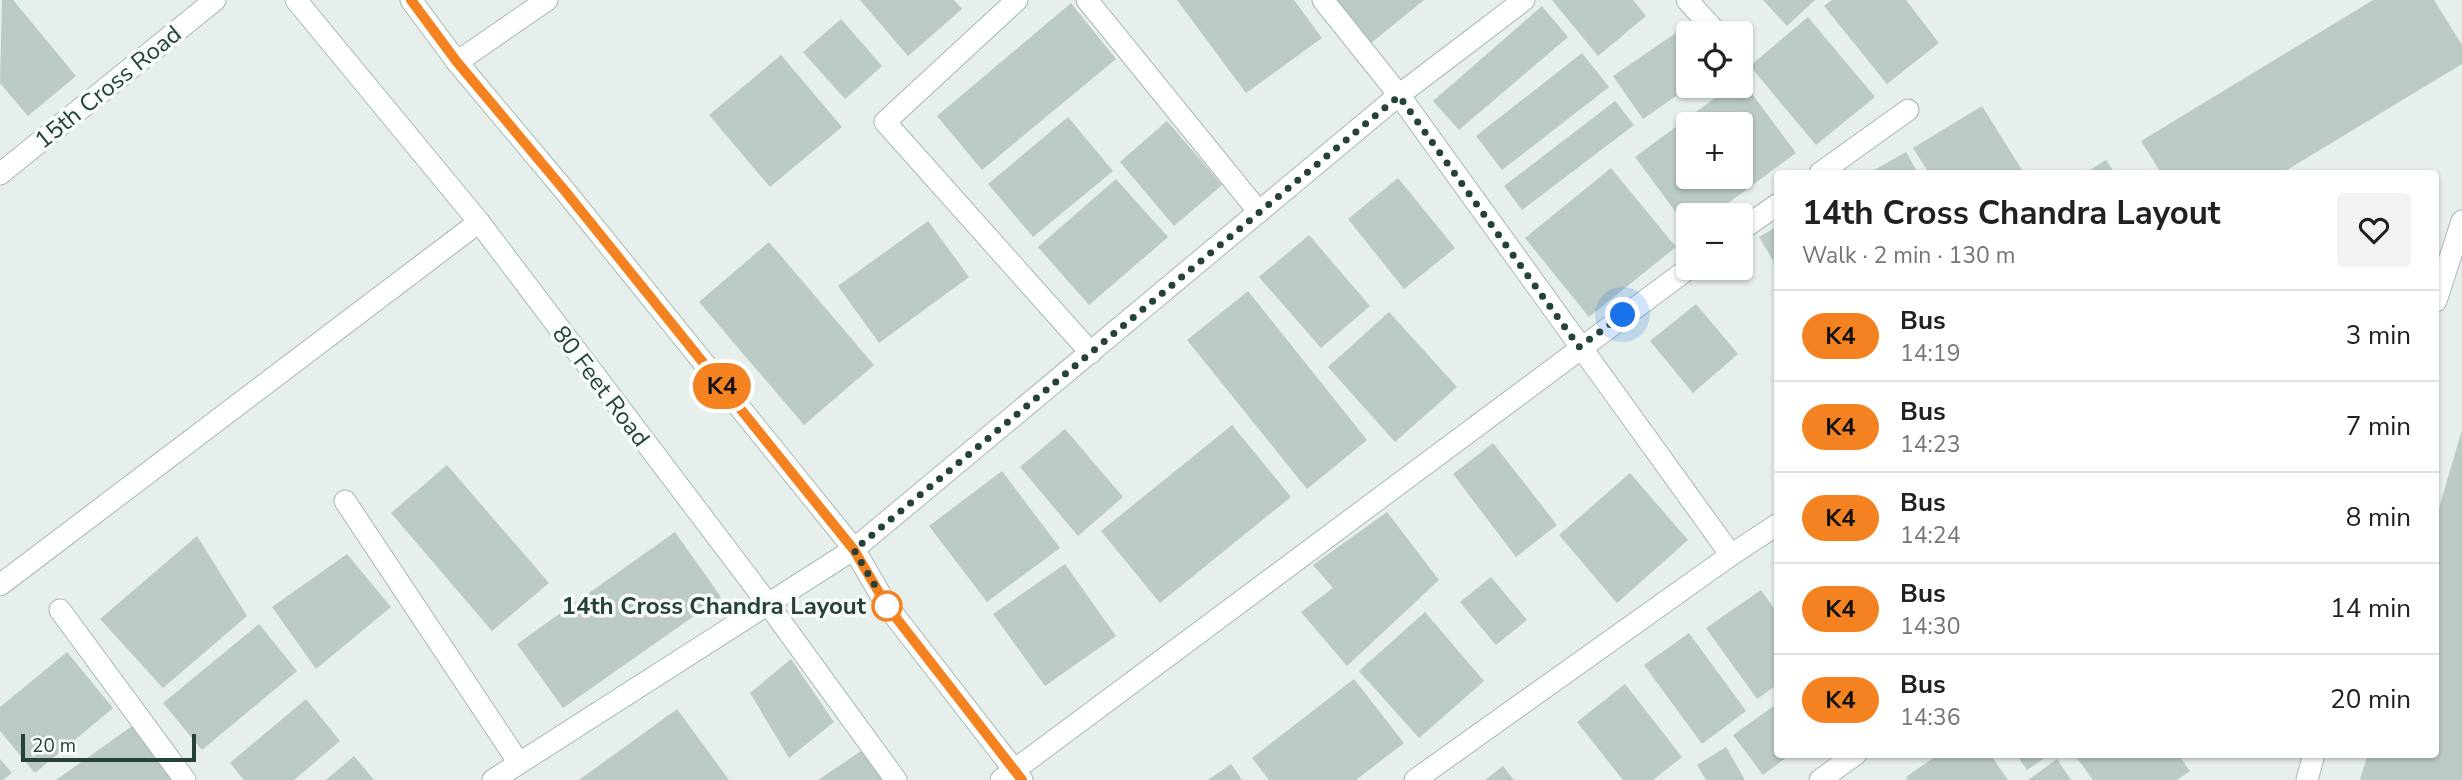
<!DOCTYPE html>
<html lang="en">
<head>
<meta charset="utf-8">
<style>
	body { margin:0; font-family:"Nunito Sans",sans-serif; background:#f2f2f2; color:#202124; height:100vh; display:flex; flex-direction:column; font-size:26px; white-space:nowrap }
	* { box-sizing:border-box; margin:0 }
	p { font-size:23px; color:#757577 }
	.icon { flex:none; width:38px; height:38px; fill:none; stroke:currentColor; stroke-width:2; stroke-linecap:round; stroke-linejoin:round }
	.map { position:relative; flex:1; overflow:hidden }
	.sheet { position:absolute; left:1774px; top:170px; width:665px; height:588px; display:flex; flex-direction:column; background:#fff; border-radius:7px; box-shadow:0 2px 5px #0004 }
	.sheet>* { flex:none }
	.badge { padding:0 14px; border-radius:23px; font-size:24px; line-height:46px }
	.fabs { position:absolute; left:1676px; top:21px; display:grid; gap:14px }
	.fabs a { display:grid; place-items:center; width:77px; height:77px; border-radius:7px; background:#fff; box-shadow:0 2px 5px #0004; font-size:35px }
	.scale { position:absolute; left:21px; bottom:18px; width:175px; box-sizing:border-box; padding-left:7px; border:4px solid #24423a; border-top:0; font-size:19px; line-height:24px; white-space:nowrap; color:#24423a; -webkit-text-stroke:5px #f7fbf9; paint-order:stroke }
	.you { position:absolute; width:35px; height:35px; margin:-18px; border:5px solid #fff; border-radius:50%; background:#1a73e8; box-shadow:0 0 0 10px #1a73e833 }
	.map>.badge { position:absolute; translate:-50% -50%; box-shadow:0 0 0 4px #fff }
	.round { display:grid; place-items:center; flex:none; width:74px; height:74px; border-radius:7px; background:#f2f2f2 }
	.headline { display:flex; align-items:center; justify-content:space-between; height:119px; padding:0 28px }
	h1 { font-size:33px; font-weight:700; line-height:52px }
	ul { padding:0; list-style:none }
	li { display:flex; align-items:center; gap:21px; height:91px; padding:0 28px; border-top:2px solid #e0e0e0 }
	li div { flex:1 }
	li b { display:block; font-size:26px }
	li em { font-style:normal }
	li .badge { min-width:77px; font-weight:700; text-align:center }
	.map>svg:first-child { display:block }
	.building { fill:#bbcac4; fill-rule:evenodd }
	.lines { fill:none; stroke-linecap:round; stroke-linejoin:round }
	.minor-casing { stroke:#a8b8b2; stroke-width:23 }
	.secondary-casing { stroke:#a4bbb3; stroke-width:23 }
	.minor { stroke:#fff; stroke-width:21 }
	.secondary { stroke:#fff; stroke-width:21 }
	.line-casing { stroke:#fff; stroke-width:16 }
	.line { stroke:#f58220; stroke-width:10 }
	.walk { stroke:#24423a; stroke-width:7; stroke-dasharray:0 12.6 }
	.stop-dot { fill:#fff; stroke:#f58220; stroke-width:3.5 }
	.labels { text-anchor:middle; stroke-width:7; stroke-linejoin:round; paint-order:stroke }
	.street-label { font-size:24px; fill:#24423a; stroke:#f7fbf9 }
	.stop-label { font-size:24px; font-weight:bold; fill:#24423a; stroke:#f7fbf9; text-anchor:end }
</style>
</head>
<body>
<div class="map">
<svg width="2462" height="780" viewBox="0 0 2462 780">
	<rect width="100%" height="100%" fill="#e6efeb"/>
	<!-- building -->
	<g class="building">
		<polygon points="2,0 13,0 76,76 28,116 0,83"/>
		<polygon points="860,0 954,0 962,9 908,56"/>
		<polygon points="1177,0 1294,0 1322,38 1246,93"/>
		<polygon points="1334,0 1424,0 1370,44"/>
		<polygon points="1552,0 1633,0 1646,16 1598,56"/>
		<polygon points="1763,0 1815,0 1787,26"/>
		<polygon points="1832,0 1906,0 1939,43 1887,84 1824,6"/>
		<polygon points="2373,0 2434,0 2462,45 2462,64 2282,173 2161,173 2141,141"/>
		<polygon points="1071,3 1116,59 982,170 937,116"/>
		<polygon points="1542,6 1568,37 1459,130 1433,101"/>
		<polygon points="1808,17 1875,97 1816,145 1750,66"/>
		<polygon points="841,19 882,66 845,99 803,52"/>
		<polygon points="1689,24 1696,33 1689,33 1689,87 1643,119 1613,76"/>
		<polygon points="1582,53 1609,87 1502,170 1476,136"/>
		<polygon points="781,55 842,127 770,187 709,115"/>
		<path d="M1741,79L1796,153L1712,215H1689V230L1635,157L1731,86H1741ZM1689,124H1741V177H1689Z"/>
		<polygon points="1615,101 1634,125 1522,210 1504,186"/>
		<polygon points="1982,106 2024,173 1929,173 1913,148"/>
		<polygon points="1068,117 1113,171 1033,237 988,184"/>
		<polygon points="1167,121 1222,185 1174,226 1120,162"/>
		<polygon points="1906,152 1918,173 1869,173"/>
		<polygon points="2106,160 2115,173 2085,173"/>
		<polygon points="1611,168 1676,247 1589,317 1525,238"/>
		<polygon points="1398,178 1455,248 1404,289 1348,219"/>
		<polygon points="1116,179 1168,237 1089,305 1038,247"/>
		<polygon points="928,221 969,277 879,343 838,286"/>
		<polygon points="1778,226 1778,269 1759,237"/>
		<polygon points="1309,235 1370,306 1321,348 1259,277"/>
		<polygon points="769,242 874,365 804,425 699,302"/>
		<polygon points="1248,291 1367,440 1307,489 1187,340"/>
		<polygon points="1696,304 1738,354 1693,393 1650,341"/>
		<polygon points="1389,312 1457,387 1395,442 1328,367"/>
		<polygon points="1232,425 1291,497 1160,603 1101,531"/>
		<polygon points="1065,429 1123,497 1078,536 1020,467"/>
		<polygon points="2462,430 2462,780 2360,780 2368,754 2436,754 2436,518"/>
		<polygon points="1493,443 1557,525 1516,557 1453,474"/>
		<polygon points="447,465 549,583 492,631 391,513"/>
		<polygon points="1002,471 1060,548 987,602 929,526"/>
		<polygon points="1630,473 1688,540 1617,603 1559,535"/>
		<polygon points="1387,512 1439,580 1347,666 1301,612 1333,588 1313,565"/>
		<polygon points="675,532 721,597 563,708 517,644"/>
		<polygon points="197,536 247,616 163,688 100,619"/>
		<polygon points="347,554 391,607 316,669 272,607"/>
		<polygon points="1065,564 1116,636 1045,686 993,614"/>
		<polygon points="1491,577 1527,620 1496,645 1460,602"/>
		<polygon points="1761,590 1778,614 1778,684 1757,699 1706,628"/>
		<polygon points="1425,612 1484,681 1419,738 1359,671"/>
		<polygon points="259,624 297,671 202,750 163,703"/>
		<polygon points="1689,633 1746,711 1702,744 1644,665"/>
		<polygon points="67,652 113,708 35,773 0,731 0,707"/>
		<polygon points="791,659 834,722 789,758 750,693"/>
		<polygon points="1354,679 1404,743 1356,780 1269,780 1252,758"/>
		<polygon points="1625,684 1682,757 1653,780 1623,780 1577,722"/>
		<polygon points="306,699 340,741 294,780 244,780 230,763"/>
		<polygon points="1778,703 1778,754 1791,754 1763,775 1733,735"/>
		<polygon points="677,709 729,780 579,780"/>
		<polygon points="135,724 175,780 56,780"/>
		<polygon points="1726,747 1745,780 1706,780 1697,765"/>
		<polygon points="864,749 885,780 818,780"/>
		<polygon points="1939,754 1990,754 2008,780 1908,780 1906,777"/>
		<polygon points="2016,754 2051,754 2027,770"/>
		<polygon points="2074,754 2178,754 2190,771 2177,780 2093,780"/>
		<polygon points="354,756 374,780 326,780"/>
		<polygon points="0,759 12,773 3,780 0,780"/>
		<polygon points="2057,759 2071,780 2028,780"/>
		<polygon points="1231,764 1242,780 1208,780"/>
		<polygon points="1503,766 1514,780 1485,780"/>
	</g>
	<g class="lines">
		<!-- minor casing -->
		<g class="minor-casing">
			<g id="minor">
				<polyline points="1017,0 885,122 1091,353"/>
				<polyline points="1087,0 1259,212"/>
				<polyline points="1323,0 1399,95 1731,555 1415,780"/>
				<polyline points="1687,0 1717,33"/>
				<polyline points="457,62 547,0"/>
				<polyline points="1820,173 1908,110"/>
				<polyline points="0,174 215,0"/>
				<polyline points="1741,230 1778,204"/>
				<polyline points="2436,301 2462,221"/>
				<polyline points="345,501 519,763"/>
				<polyline points="854,549 1399,95 1524,0"/>
				<polyline points="1731,555 1778,524"/>
				<polyline points="0,585 479,222"/>
				<polyline points="60,610 185,780"/>
				<polyline points="1001,780 1689,268"/>
				<polyline points="1820,780 1856,754"/>
				<polyline points="2307,780 2314,754"/>
			</g>
		</g>
		<!-- secondary casing -->
		<g class="secondary-casing">
			<g id="secondary">
				<polyline points="296,0 479,222 768,604 896,780"/>
				<polyline points="411,0 457,62 565,191 854,549 887,606 1022,780"/>
				<polyline points="493,780 854,549"/>
			</g>
		</g>
		<!-- minor -->
		<use href="#minor" class="minor"/>
		<!-- secondary -->
		<use href="#secondary" class="secondary"/>
	</g>
	<g class="lines">
		<!-- line casing -->
		<g class="line-casing">
			<polyline id="line" points="411,0 457,62 565,191 854,550 887,606 1022,780"/>
		</g>
		<!-- line -->
		<use href="#line" class="line"/>
		<!-- walk -->
		<polyline class="walk" points="887,606 854,550 1399,96 1579,347 1623,315"/>
	</g>
	<!-- markers -->
	<circle class="stop-dot" cx="887" cy="606" r="14"/>
	<g class="labels">
		<!-- street labels -->
		<g class="street-label">
			<text transform="translate(108 87) rotate(-39)" y="8">15th Cross Road</text>
			<text transform="translate(601 386) rotate(53)" y="8">80 Feet Road</text>
		</g>
		<!-- stop labels -->
		<g class="stop-label">
			<text x="866" y="614">14th Cross Chandra Layout</text>
		</g>
	</g>
</svg>
<div class="fabs">
<a><svg class="icon" aria-label="locate" viewBox="0 0 24 24"><circle cx="12" cy="12" r="6"/><path d="M12 2v4M12 18v4M2 12h4M18 12h4"/></svg></a>
<a>+</a>
<a>−</a>
</div>
<div class="scale">20 m</div>
<div class="you" style="left:1623px;top:315px"></div>
<b class="badge" style="left:722px;top:386px;background:#f58220;color:#111">K4</b>
<section class="sheet">
<div class="headline"><div><h1>14th Cross Chandra Layout</h1><p>Walk · 2 min · 130 m</p></div><a class="round"><svg class="icon" aria-label="heart" viewBox="0 0 24 24"><path d="M12 20l-8-8c-3-5 5-10 8-4 3-6 11-1 8 4z"/></svg></a></div>
<ul>
<li><span class="badge" style="background:#f58220;color:#111">K4</span><div><b>Bus</b><p>14:19</p></div><em>3 min</em></li>
<li><span class="badge" style="background:#f58220;color:#111">K4</span><div><b>Bus</b><p>14:23</p></div><em>7 min</em></li>
<li><span class="badge" style="background:#f58220;color:#111">K4</span><div><b>Bus</b><p>14:24</p></div><em>8 min</em></li>
<li><span class="badge" style="background:#f58220;color:#111">K4</span><div><b>Bus</b><p>14:30</p></div><em>14 min</em></li>
<li><span class="badge" style="background:#f58220;color:#111">K4</span><div><b>Bus</b><p>14:36</p></div><em>20 min</em></li>
</ul>
</section>
</div>
</body>
</html>
